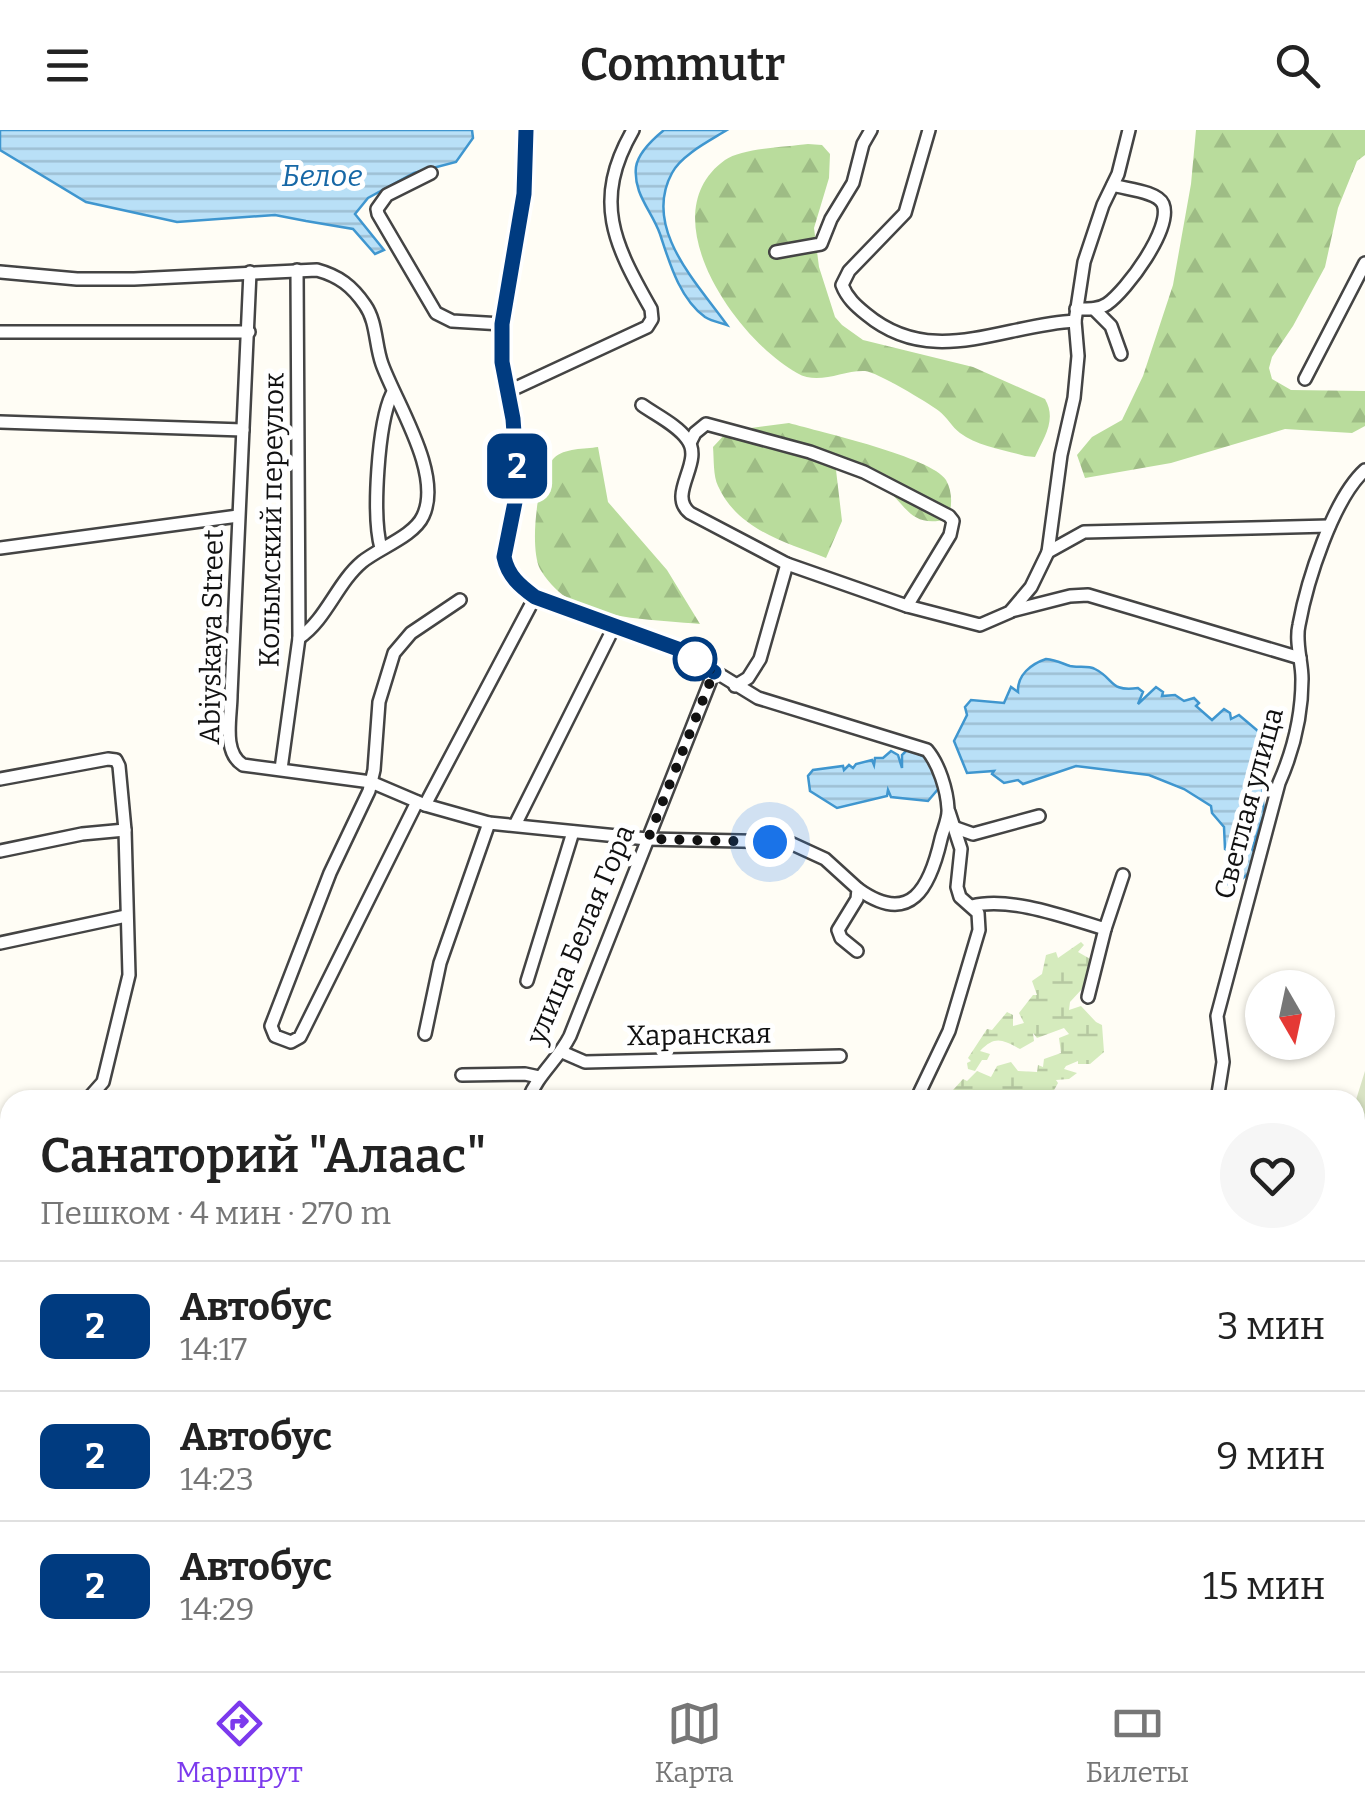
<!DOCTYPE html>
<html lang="ru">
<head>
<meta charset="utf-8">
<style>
	body { margin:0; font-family:Bitter,serif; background:#f6f6f6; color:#222; height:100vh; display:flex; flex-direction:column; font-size:38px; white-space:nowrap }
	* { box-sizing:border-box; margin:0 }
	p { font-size:32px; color:#767676 }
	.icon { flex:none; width:55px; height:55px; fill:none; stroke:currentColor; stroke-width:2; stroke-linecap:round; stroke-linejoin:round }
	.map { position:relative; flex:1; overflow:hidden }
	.drawer { position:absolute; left:0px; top:960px; width:1365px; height:582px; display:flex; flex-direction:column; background:#fff; border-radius:30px 30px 0 0; box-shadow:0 2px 8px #0004 }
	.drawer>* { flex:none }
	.badge { padding:0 20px; border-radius:15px; font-size:35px; line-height:65px }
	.needle { width:65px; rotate:171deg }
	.tools { position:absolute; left:1245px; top:840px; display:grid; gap:20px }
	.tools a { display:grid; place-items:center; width:90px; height:90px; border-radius:50%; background:#fff; box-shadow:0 2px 8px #0004; font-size:50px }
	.you { position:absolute; width:50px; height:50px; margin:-25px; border:8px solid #fff; border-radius:50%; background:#1a73e8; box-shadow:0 0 0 15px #1a73e833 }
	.map>.badge { position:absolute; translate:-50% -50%; box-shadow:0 0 0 5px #fff }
	.round { display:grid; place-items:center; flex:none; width:105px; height:105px; border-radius:52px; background:#f6f6f6 }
	.head { display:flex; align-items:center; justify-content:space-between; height:170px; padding:0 40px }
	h1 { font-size:48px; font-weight:600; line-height:75px }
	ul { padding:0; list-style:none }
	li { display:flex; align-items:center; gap:30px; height:130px; padding:0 40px; border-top:2px solid #e0e0e0 }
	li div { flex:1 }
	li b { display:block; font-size:38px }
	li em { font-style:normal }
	li .badge { min-width:110px; font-weight:700; text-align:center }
	header { display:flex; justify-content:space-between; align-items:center; height:130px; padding:0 40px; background:#fff; font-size:45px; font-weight:600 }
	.tab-bar { display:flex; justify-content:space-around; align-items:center; height:140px; border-top:2px solid #e0e0e0; background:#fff; font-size:28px; color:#767676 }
	.tab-bar a { display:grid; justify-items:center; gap:5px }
	.tab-bar .on { color:#7c3aed }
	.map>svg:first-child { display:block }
	.forest { fill:url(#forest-firs) }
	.wetland { fill:url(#wetland-marsh) }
	.cemetery { fill:url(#cemetery-stones) }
	.water { fill:url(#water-rules); stroke:#3f96cf; stroke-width:2.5 }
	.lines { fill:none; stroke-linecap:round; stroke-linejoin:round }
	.minor-casing { stroke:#444; stroke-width:16 }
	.minor { stroke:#fff; stroke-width:11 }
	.line-casing { stroke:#fff; stroke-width:22 }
	.line { stroke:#003b80; stroke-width:15 }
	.walk { stroke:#111; stroke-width:10; stroke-dasharray:0 18 }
	.stop-dot { fill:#fff; stroke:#003b80; stroke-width:5 }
	.labels { text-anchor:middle; stroke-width:10; stroke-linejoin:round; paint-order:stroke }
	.street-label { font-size:28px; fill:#111; stroke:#fff }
	.water-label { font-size:30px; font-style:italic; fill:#1768a6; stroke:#fff }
</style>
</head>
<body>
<header><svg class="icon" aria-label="menu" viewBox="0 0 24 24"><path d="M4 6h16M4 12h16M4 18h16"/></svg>Commutr<svg class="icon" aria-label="search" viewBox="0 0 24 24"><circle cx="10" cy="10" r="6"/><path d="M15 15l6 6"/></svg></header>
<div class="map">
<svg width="1365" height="1541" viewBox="0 0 1365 1541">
	<defs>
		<pattern id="forest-firs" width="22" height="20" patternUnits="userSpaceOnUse" patternTransform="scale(2.5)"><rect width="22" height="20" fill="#b9dc9c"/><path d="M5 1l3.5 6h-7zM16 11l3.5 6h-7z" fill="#9ebc85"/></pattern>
		<pattern id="wetland-marsh" width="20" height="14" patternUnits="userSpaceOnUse" patternTransform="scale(2.5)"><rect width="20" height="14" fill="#d5ebbd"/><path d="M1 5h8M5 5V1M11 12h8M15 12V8" fill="none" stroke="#b6c8a1"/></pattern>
		<pattern id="cemetery-stones" width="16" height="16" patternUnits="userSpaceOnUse" patternTransform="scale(2.5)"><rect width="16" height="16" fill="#d9e3c4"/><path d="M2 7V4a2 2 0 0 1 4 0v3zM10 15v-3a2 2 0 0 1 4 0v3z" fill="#b9c2a7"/></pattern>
		<pattern id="water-rules" width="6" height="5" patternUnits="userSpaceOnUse" patternTransform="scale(2.5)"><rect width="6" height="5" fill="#b9e0f7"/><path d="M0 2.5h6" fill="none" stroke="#9ebfd3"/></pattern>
	</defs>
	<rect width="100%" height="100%" fill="#fffdf5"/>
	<!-- forest -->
	<g class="forest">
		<polygon points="1196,0 1365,0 1365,25 1357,31 1338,78 1325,137 1293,196 1272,227 1269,238 1272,249 1291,260 1365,261 1365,296 1352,303 1285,299 1171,333 1085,348 1077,325 1092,307 1122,290 1143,246 1173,155 1191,54"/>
		<path d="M808,14L822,15L830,24L829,48L814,98L819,137L835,187L842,195L863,210L973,237L1045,269C1057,290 1044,307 1035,327L1025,326C1005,320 977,316 960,303C952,297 947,287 939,281C927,272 877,242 865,241C842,240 819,256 797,243C737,210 648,85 725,30C742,18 786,17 808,14Z"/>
		<path d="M789,293C820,302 932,327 946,350C953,362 952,378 948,389C913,398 908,379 887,359C877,351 863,344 852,337L836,340L842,391L826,428C785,412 738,400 718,356C713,346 714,329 713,317L728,301Z"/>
		<path d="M598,317L608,372L667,440L700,494C660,490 600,490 566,467C557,462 545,448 540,439C529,417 537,345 554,328C564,318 585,319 598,317Z"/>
	</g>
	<!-- wetland -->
	<path class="wetland" d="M1081,812L1084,815L1078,822L1092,830L1082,859L1070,872L1069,880L1081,876L1096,892L1102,895L1104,922L1090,934H1078V931L1066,936L1064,939L1077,943L1069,949L1056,950L1058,953L1049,969L1010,960V970H944L963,949L967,951L977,941L991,947L997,936L1011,932L1018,941L1037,942L1038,935L1043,937L1044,929L1061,923L1059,908L1069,904L1064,898L1037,908L1033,903L1034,911L1020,919C1001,909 995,906 980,921L990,924L987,930H982L975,941L968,939L967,933L971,931L968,928L987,899L992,900L1007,882L1013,885V896L1024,893L1019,883L1033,865H1037L1032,851L1042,844L1046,825L1056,822L1058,828Z"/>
	<!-- cemetery -->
	<polygon class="cemetery" points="1365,941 1365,1541 1208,1541 1210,1533 1355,1532 1355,973"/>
	<!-- water -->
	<g class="water">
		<polygon points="0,0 472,0 473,8 456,32 414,43 368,68 355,84 384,120 375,124 353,99 306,91 275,85 177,92 86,72 0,20"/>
		<path d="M664,0H727C711,10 681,25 672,43C642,98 697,153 727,195C721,193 711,191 705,187C679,168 669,131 660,104C652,81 633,64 636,37C638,23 653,9 664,0Z"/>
		<path d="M1046,529C1056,530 1061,533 1070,536C1077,538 1088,535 1095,539C1115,549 1109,562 1138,558L1143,562L1138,574L1156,557L1163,562L1162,566L1175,565L1184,571L1194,568L1199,573L1196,576L1212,590L1224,579L1230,583L1231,589L1239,585L1265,607L1269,620L1264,627L1267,650L1262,657L1264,684L1252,719L1258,727L1254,739L1243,748L1236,745L1235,759L1232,761L1224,746L1232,738L1228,726L1230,722L1225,719L1224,697L1212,683L1211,676L1184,659L1149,645L1076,636L1023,654L1018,650L1004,653L992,644L994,641L967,643L954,611L967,585L965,577L971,570L1004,573L1011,557L1018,562C1017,545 1031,534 1046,529Z"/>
		<polygon points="908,619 929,629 939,658 928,671 891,667 888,660 887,666 837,678 810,661 808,646 813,640 843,636 844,640 849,635 853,638 856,634 872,630 874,635 875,628 883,628 891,621 898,625 902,638 902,625"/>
	</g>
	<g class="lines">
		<!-- minor casing -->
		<g class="minor-casing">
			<g id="minor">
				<path d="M526,0L524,64L502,194V232L513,289L518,357L505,427L512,447L535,467L678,519L758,568L927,620C939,634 947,660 948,679C949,688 943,700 941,709C930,757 911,797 858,759"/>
				<path d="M929,0L905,83L849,141L842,155C847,168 856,176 866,184C932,239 1001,195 1075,191"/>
				<polyline points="431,43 387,65 377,79 378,84 436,183 452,191 502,194"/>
				<polyline points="776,122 821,114 831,89 853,53 863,14 871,0"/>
				<path d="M0,142L77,149H134L317,140C339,146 352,156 365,175C377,192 375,215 382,234C396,273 443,344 423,386C414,406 379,418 362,432C337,453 326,490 299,508"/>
				<path d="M250,142L231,565C231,587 222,622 243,635L371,652L425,675L489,693L647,709L788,712L825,729L858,759L857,769L838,800L841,808L857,821"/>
				<path d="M1076,179C1087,179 1098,180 1107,174C1126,161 1173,98 1163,74C1157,61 1125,59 1113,55"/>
				<polyline points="1094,179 1111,196 1121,224"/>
				<polyline points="0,202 249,202"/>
				<polyline points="1305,249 1365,133"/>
				<path d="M507,262L647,197L652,189L651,179C614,114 592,71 633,0"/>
				<path d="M642,275C656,285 677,295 687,309C705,332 666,364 690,383L787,434L907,476L980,495L1010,482L1031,457L1048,422L1084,402L1329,396"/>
				<polyline points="0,292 243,300"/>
				<polyline points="690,313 695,303 706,294 810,322 864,342 949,386 953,391 950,405 907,476"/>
				<polyline points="0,418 238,386"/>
				<path d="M381,418C372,386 378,293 392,264"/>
				<polyline points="1048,422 1061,325 1074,268 1078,226 1075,191 1084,132 1103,75 1118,44 1129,0"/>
				<polyline points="1011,481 1070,466 1088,465 1300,528"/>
				<polyline points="735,556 748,548 760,529 787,434"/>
				<polyline points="281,639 299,508 297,140"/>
				<polyline points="0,649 108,629 116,630 119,636 125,700 129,845 103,952 87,970"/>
				<polyline points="417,672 300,907 291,912 275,906 271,896 330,743 369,661 374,640 379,572 394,523 411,503 460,470"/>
				<polyline points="425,675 535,467"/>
				<polyline points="515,695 615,495"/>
				<polyline points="956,698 973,704 1039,686"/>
				<polyline points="0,721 82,704 125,700"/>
				<path d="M972,776C1010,766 1068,788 1105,799L1123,745"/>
				<polyline points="0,813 126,786"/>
				<polyline points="527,851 573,702"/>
				<polyline points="1088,867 1105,799"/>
				<polyline points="425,904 440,833 489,693"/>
				<polyline points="562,922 585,932 840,926"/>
				<polyline points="462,945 525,944 539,947"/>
				<path d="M528,970C537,945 558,930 570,906L714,542"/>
				<polyline points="916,970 949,901 979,800 978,783 960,767 957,757 961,719 949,682"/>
				<path d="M1217,970L1223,932L1217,886L1279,653C1294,619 1302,586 1302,549C1302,531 1295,512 1299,495C1307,451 1333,369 1365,340"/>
				<polyline points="1355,1081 1365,1057"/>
				<polyline points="1355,1172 1365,1185"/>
				<polyline points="977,1532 977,1541"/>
				<polyline points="445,1541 449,1532"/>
				<polyline points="524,1541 525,1532"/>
				<polyline points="857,1541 857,1532"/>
				<polyline points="1090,1541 1091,1532"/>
			</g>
		</g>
		<!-- minor -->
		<use href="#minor" class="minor"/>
	</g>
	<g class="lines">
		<!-- line casing -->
		<g class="line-casing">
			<path id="line" d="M526,0L524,64L502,194V232L513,289L518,357L504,427C508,446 520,456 535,467L678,519L714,542"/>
		</g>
		<!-- line -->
		<use href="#line" class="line"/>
		<!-- walk -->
		<polyline class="walk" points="695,529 714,542 648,709 770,712"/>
	</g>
	<!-- markers -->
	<circle class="stop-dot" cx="695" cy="529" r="20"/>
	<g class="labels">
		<!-- street labels -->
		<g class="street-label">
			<text transform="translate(271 390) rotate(-89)" y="10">Колымский переулок</text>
			<text transform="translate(211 507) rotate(-89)" y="10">Abiyskaya Street</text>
			<text transform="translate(1248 673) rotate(-75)" y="10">Светлая улица</text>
			<text transform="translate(580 804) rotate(-67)" y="10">улица Белая Гора</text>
			<text transform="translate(699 904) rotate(-1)" y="10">Харанская</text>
		</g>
		<!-- water labels -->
		<g class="water-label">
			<text x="322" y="56">Белое</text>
		</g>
	</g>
</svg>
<div class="tools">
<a><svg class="needle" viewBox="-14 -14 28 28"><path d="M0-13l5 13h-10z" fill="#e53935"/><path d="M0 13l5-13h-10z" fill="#767676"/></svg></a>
</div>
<div class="you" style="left:770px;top:712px"></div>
<b class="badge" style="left:517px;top:336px;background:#003b80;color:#fff">2</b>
<section class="drawer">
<div class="head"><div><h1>Санаторий &quot;Алаас&quot;</h1><p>Пешком · 4 мин · 270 m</p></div><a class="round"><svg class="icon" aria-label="heart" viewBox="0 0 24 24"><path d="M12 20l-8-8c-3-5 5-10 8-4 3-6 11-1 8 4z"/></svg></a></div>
<ul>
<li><span class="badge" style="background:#003b80;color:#fff">2</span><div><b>Автобус</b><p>14:17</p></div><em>3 мин</em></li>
<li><span class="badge" style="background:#003b80;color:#fff">2</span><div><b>Автобус</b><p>14:23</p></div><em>9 мин</em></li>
<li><span class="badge" style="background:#003b80;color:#fff">2</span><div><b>Автобус</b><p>14:29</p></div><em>15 мин</em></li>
</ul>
</section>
</div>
<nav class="tab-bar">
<a class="on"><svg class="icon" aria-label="directions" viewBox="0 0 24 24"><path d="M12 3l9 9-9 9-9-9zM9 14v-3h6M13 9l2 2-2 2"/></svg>Маршрут</a>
<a><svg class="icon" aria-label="map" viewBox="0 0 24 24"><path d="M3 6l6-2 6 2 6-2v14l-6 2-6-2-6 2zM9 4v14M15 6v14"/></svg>Карта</a>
<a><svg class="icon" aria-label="tickets" viewBox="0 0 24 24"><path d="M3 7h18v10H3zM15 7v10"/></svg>Билеты</a>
</nav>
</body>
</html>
